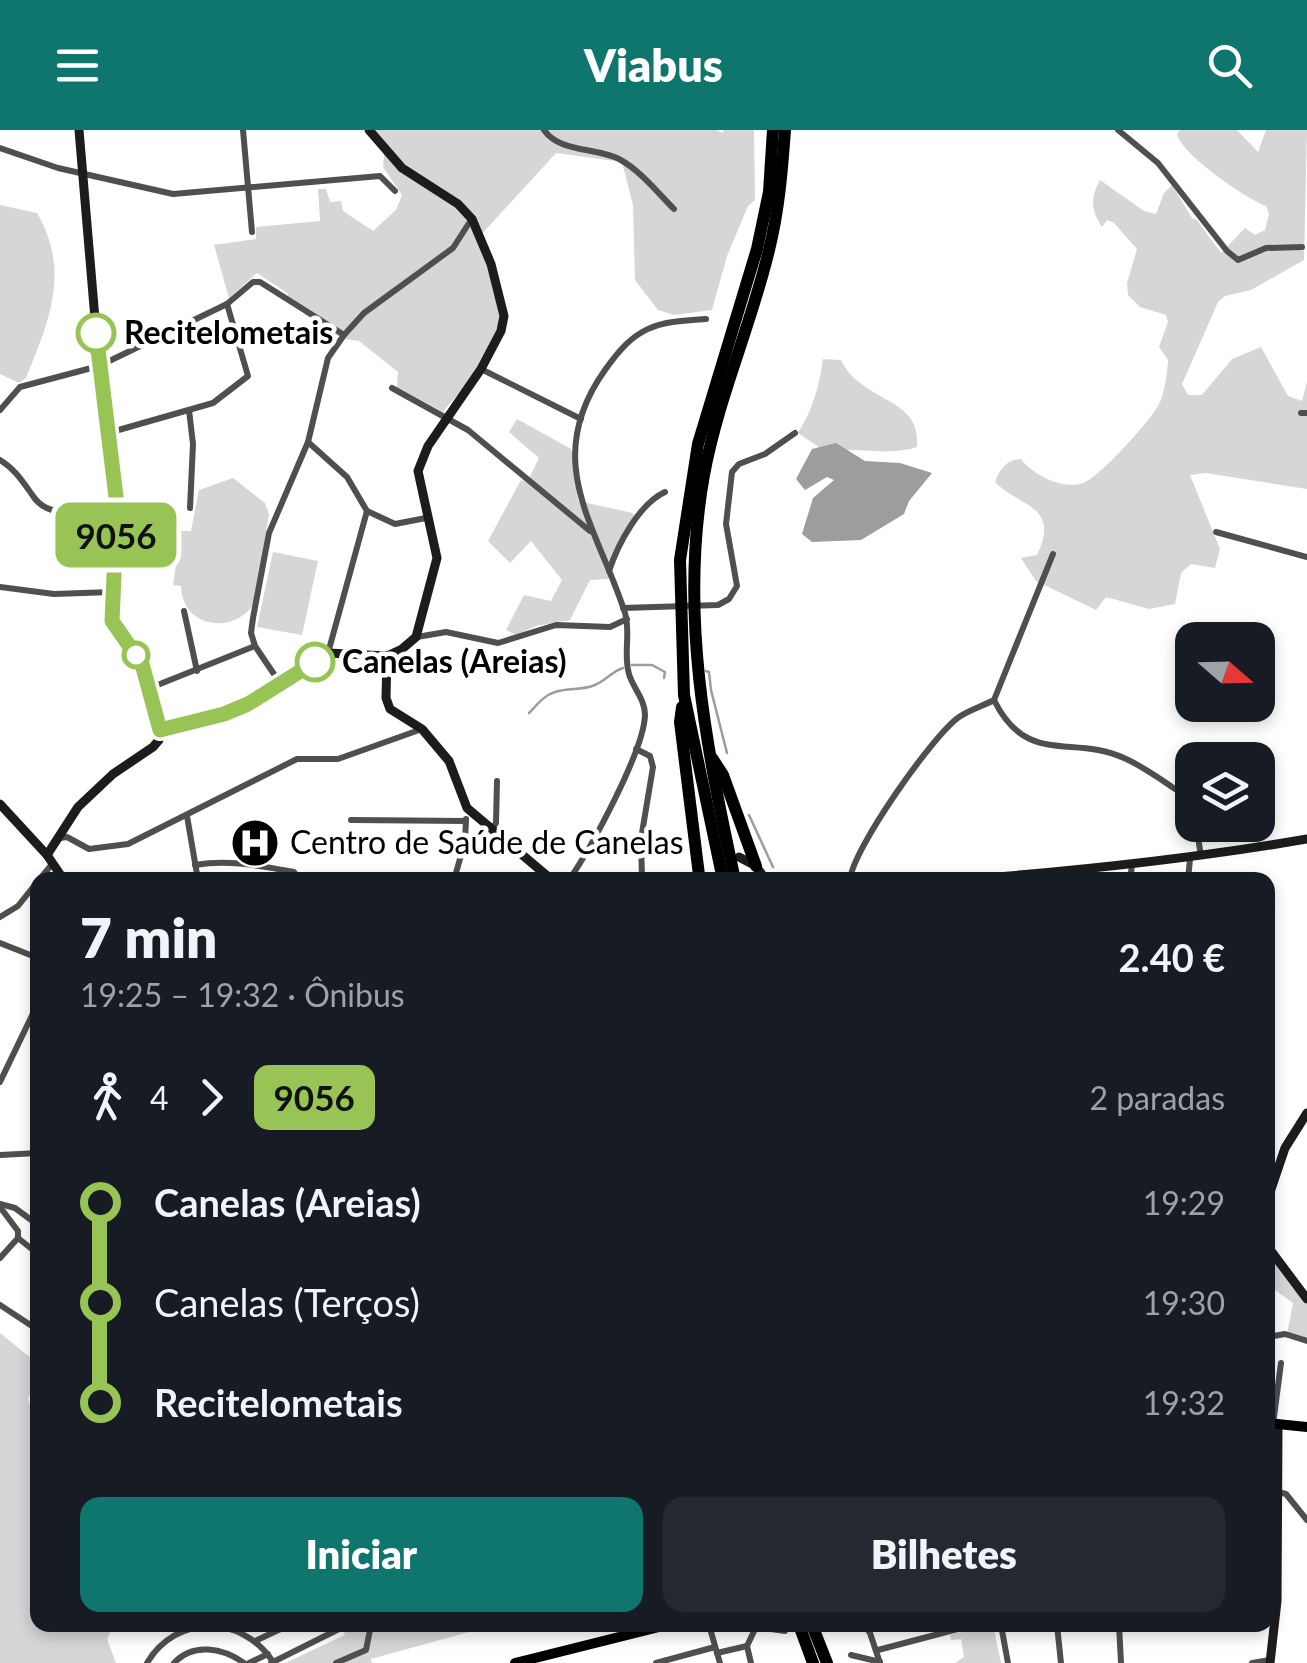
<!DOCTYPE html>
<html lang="pt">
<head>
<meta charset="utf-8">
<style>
	body { margin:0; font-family:Lato,sans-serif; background:#242831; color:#f1f3f6; height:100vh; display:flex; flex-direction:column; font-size:38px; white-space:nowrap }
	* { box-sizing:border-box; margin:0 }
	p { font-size:32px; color:#9ea1a6 }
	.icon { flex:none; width:55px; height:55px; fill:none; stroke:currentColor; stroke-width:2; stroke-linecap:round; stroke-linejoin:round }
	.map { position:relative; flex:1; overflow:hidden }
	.panel { position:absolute; left:30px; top:742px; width:1245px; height:760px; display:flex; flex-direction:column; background:#171b24; border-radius:20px; box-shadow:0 5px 15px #0003 }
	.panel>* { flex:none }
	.badge { padding:0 20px; border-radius:15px; font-size:35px; line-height:65px }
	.needle { width:65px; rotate:110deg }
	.controls { position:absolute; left:1175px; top:492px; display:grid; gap:20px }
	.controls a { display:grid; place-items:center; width:100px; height:100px; border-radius:20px; background:#171b24; box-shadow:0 5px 15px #0003; font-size:50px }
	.map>.badge { position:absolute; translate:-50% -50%; box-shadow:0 0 0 5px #fff }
	.legs { display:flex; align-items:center; gap:15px; height:110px; padding:0 50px; font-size:32px }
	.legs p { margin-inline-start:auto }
	.head { display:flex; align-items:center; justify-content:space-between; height:170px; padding:0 50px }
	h1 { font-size:55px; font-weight:800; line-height:75px }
	.action { display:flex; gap:20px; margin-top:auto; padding:20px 50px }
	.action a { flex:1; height:115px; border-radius:20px; background:#0f766e; color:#fff; font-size:40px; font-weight:800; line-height:115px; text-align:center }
	.action a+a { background:#242831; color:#f1f3f6 }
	ul { padding:0 50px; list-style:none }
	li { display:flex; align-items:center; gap:35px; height:100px; font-size:38px }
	li i { display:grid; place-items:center; width:15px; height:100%; margin:0 12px; background:currentColor }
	li i::after { content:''; width:25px; height:25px; margin:-12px; border:8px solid; border-radius:50%; background:#171b24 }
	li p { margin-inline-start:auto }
	li:first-child i { background:linear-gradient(#0000 50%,currentColor 0) }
	li:last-child i { background:linear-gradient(currentColor 50%,#0000 0) }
	header { display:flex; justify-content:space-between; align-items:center; height:130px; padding:0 50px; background:#0f766e; color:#fff; font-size:45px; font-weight:800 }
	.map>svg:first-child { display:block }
	.green { fill:#d6d6d6 }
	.water { fill:#9d9d9d }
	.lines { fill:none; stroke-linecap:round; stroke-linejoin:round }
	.stream { stroke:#9d9d9d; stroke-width:2.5 }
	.street { stroke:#4f4f4f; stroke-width:6 }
	.secondary { stroke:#1c1c1c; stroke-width:9 }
	.primary { stroke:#000; stroke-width:10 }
	.highway { stroke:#000; stroke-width:12 }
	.line-1-casing { stroke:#fff; stroke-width:22 }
	.line-1 { stroke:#98c455; stroke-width:15 }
	.stop-1-dot { fill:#fff; stroke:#98c455; stroke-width:5 }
	.labels { text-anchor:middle; stroke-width:9; stroke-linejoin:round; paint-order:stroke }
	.stop-label { font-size:32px; font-weight:bold; fill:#000; stroke:#fff; text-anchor:start }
	.poi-label { font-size:32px; fill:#000; stroke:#fff; text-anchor:start }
</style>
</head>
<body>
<header><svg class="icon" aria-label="menu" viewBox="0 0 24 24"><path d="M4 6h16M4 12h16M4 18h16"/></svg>Viabus<svg class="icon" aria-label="search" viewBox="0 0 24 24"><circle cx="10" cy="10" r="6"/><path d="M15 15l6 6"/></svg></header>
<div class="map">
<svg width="1307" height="1533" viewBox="0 0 1307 1533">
	<rect width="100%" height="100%" fill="#fff"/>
	<!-- green -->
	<g class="green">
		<path d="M372,0H716L723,3V0H754L755,70L748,76L727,126L712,180L674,185L658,180L635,150L633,75L622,32L556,23L480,106C486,130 498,157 500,182C504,219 464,256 443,282L397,257L398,242L359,211L343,209L306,185L291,172L287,163L257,143L229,168L214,115L256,109V97L320,91L318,59H326L330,72L341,71L343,81L373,101L396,80L402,65L383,37L385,16Z"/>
		<path d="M1180,0H1237L1258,22L1266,0H1307L1304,130L1251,160L1225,166L1218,172L1182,254L1188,265H1202L1232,229L1261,217L1288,266L1302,271L1307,252V359L1206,343L1190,345L1220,419L1215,438L1191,434L1181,443L1175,474L1149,479L1106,467L1096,480L1036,451L1021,428L1037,425C1061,375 1019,377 995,352C1000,339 1006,330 1021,329C1033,345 1062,360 1083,353C1099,348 1149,292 1158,276C1165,264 1167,244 1168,230L1159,217L1168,192L1166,185L1140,177L1128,165L1127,153L1137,119L1113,92L1107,90L1102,97C1091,80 1090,69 1100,50L1144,81L1156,84L1164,63L1172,55L1192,88L1197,90L1221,123L1245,98L1255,105L1265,100L1269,84L1266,76C1245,68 1181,24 1177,4Z"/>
		<path d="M0,75L37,83C71,141 49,191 26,248L19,253L0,244Z"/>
		<path d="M823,229L841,230C861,273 922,266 917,317C886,327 857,316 826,322L798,303C813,279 819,257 823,229Z"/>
		<polygon points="517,289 571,319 576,330 578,371 633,383 634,387 608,449 590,450 570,490 536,496 516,505 506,500 524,465 551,471 562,450 531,411 510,433 488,411 521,350 527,352 539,328 509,302"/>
		<path d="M233,348L265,373L269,384L254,474C233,505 182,498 181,456L173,455L181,401H191L199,360Z"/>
		<polygon points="273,422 318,431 302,505 257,497"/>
		<polygon points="1268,1123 1307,1174 1307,1210 1287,1204 1293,1173 1268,1155"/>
		<polygon points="0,1203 37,1233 37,1251 28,1268 29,1273 38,1277 38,1495 114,1495 107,1509 116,1533 0,1533"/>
		<polygon points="341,1495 477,1495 469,1502 371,1529 372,1533 285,1533 345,1505"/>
		<polygon points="987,1495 993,1495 1001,1533 955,1533 964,1527 961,1509 951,1510 950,1505"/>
	</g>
	<!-- water -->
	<polygon class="water" points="836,313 865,331 900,333 932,343 909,371 904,384 861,410 812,412 802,404 813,368 834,350 827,347 805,360 796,349 812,319"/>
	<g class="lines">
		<!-- stream -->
		<g class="stream">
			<polyline points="632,535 652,535 665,542 664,548"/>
			<polyline points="706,541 709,542 711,560 727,623"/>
			<path d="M529,583C536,576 544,565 555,562C569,557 581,561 595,555C607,550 611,542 623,538"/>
			<polyline points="749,685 773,737"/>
		</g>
		<!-- street -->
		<g class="street">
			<polyline points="243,0 252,102"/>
			<path d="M544,0C560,23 596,17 619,29C641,41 657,62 674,79"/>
			<polyline points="1118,0 1158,33 1227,121 1238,130 1266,118 1302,117"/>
			<polyline points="0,18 58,38 173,64 380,46 395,61"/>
			<polyline points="481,239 581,289"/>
			<polyline points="392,258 468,300 590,401"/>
			<polyline points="0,280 20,257 99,236 227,174 253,152 260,152 344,205"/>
			<polyline points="189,280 193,314 190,378"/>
			<polyline points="1301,283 1307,283"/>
			<polyline points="108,303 213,273 248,246 227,174"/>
			<polyline points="308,312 347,347 367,381 395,394 426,388"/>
			<path d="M0,330C15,339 23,352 33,366C51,393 89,379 117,375"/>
			<polyline points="1216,402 1307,427"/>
			<path d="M1053,424L994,570C1027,637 1072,604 1124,628C1147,638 1170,656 1191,670L1192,677"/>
			<path d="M609,441C618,414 639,374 665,362"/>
			<polyline points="0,457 54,464 112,462"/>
			<polyline points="623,478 718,475 729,469 737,456 726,394 732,342 739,334 765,324 795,303"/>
			<polyline points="184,481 197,541"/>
			<polyline points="417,507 446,502 498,513 556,495 610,497 627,489"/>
			<polyline points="328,523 367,381"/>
			<polyline points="280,553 255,516 251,503 253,488 269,403 308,312 328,228 344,205 364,183 453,118 471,90"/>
			<polyline points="150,558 255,516"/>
			<polyline points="636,619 650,626 653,637 641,709 642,750"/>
			<polyline points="187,686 198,750"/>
			<polyline points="351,690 466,691"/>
			<polyline points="1196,695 1201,726"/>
			<polyline points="493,697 496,693 497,651"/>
			<polyline points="60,708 67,707 89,719 128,714 297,629 338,629 422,599"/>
			<path d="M195,735C229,729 260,736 294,742L300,750"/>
			<polyline points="39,750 53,733"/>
			<polyline points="454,750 465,711 466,689"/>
			<path d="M569,750C591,718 644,621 645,585C645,569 633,558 629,544C623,524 631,503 625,483C597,396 540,331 605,240C636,196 654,192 706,189"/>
			<path d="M850,750C852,720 933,605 959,587C969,580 983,576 994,570"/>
			<polyline points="1130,750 1132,735"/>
			<polyline points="1188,750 1190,729"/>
			<polyline points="0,787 18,776 38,751"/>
			<polyline points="0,813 38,828"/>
			<polyline points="0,952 38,873"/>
			<polyline points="0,1025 38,1023"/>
			<polyline points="0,1074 15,1078 38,1095"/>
			<polyline points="0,1077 18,1101 18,1108 0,1128"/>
			<polyline points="18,1108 38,1124"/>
			<polyline points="0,1175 38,1200"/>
			<polyline points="1268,1207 1285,1204 1307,1211"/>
			<polyline points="1273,1294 1281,1233"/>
			<polyline points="1278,1362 1286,1364 1307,1390"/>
			<polyline points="709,1495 720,1533"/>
			<polyline points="864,1495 870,1503 880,1533"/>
			<polyline points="1001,1495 1008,1533"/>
			<polyline points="1057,1495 1061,1533"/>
			<polyline points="1119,1495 1121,1533"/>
			<polyline points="241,1501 249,1495"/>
			<polyline points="255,1511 289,1495"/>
			<polyline points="747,1516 756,1497 785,1501"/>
			<polyline points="747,1516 751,1533"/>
			<polyline points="878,1520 973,1495"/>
			<polyline points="717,1523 747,1516"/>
			<polyline points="851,1525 880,1532"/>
			<path d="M147,1533C176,1484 242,1484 273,1532"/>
			<path d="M174,1533C193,1512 223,1518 244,1533"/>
			<polyline points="249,1533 268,1524"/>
			<polyline points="271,1533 345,1496"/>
			<polyline points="336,1533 366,1520 371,1495"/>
			<polyline points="656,1533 715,1517"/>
			<polyline points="1252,1533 1270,1530"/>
		</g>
		<!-- secondary -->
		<g class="secondary">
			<polyline points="387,526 386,568 390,579 422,599 449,631 467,678 552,750"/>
			<polyline points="160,600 224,585 248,574 328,523 387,526 402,519 416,507 437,428 418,341 428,316 481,239 501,201 504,186 491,134 472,89 458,74 402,38 369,0"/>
			<polyline points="0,674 47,725 64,750"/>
			<polyline points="47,725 78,677 113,644 153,617 159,610 160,600 143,534 112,491 117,375 99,236 79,0"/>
			<polyline points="739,727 756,736 766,750"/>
			<path d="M959,750C1077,741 1191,729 1307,709"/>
			<polyline points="1268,1068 1285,1018 1307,983"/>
			<polyline points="1268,1117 1307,1169"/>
			<polyline points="1270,1533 1277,1471 1278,1294"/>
		</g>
		<!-- primary -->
		<g class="primary">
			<polyline points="1268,1293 1307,1297"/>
			<polyline points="515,1533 667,1495"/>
		</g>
		<!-- highway -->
		<g class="highway">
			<polyline points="682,577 680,592 699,745"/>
			<polyline points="712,628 723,645 756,736"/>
			<polyline points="723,750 684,565 680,430 698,314 757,119 769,62 773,0"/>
			<path d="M735,750C706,616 679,483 704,345C718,268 751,196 769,120C779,80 782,41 785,0"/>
			<polyline points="799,1495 813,1533"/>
			<polyline points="812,1495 827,1533"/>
		</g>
	</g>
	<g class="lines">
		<!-- line-1 casing -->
		<g class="line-1-casing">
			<polyline id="line-1" points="96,203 117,375 112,491 142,534 160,600 224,584 248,574 315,532"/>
		</g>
		<!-- line-1 -->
		<use href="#line-1" class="line-1"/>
	</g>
	<!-- icons -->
	<defs>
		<g id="hospital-disc" transform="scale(2.5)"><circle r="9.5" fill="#000" stroke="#fff"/><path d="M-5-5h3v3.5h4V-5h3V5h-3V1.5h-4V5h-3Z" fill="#fff"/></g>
	</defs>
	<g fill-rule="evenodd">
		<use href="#hospital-disc" x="255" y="713"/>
	</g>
	<!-- markers -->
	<g class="stop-1-dot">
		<circle cx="96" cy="203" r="18"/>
		<circle cx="136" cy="525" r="12"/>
		<circle cx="315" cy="532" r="18"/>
	</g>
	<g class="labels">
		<!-- stop labels -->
		<g class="stop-label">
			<text x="124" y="214">Recitelometais</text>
			<text x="342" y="543">Canelas (Areias)</text>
		</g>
		<!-- poi labels -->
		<g class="poi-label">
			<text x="290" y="724">Centro de Saúde de Canelas</text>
		</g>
	</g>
</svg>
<div class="controls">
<a><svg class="needle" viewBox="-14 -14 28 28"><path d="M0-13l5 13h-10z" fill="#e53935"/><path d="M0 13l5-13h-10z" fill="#9ea1a6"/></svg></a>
<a><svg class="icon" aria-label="layers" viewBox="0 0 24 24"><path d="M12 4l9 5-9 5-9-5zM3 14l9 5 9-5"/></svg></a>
</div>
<b class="badge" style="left:116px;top:405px;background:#98c455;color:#111">9056</b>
<section class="panel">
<div class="head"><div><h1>7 min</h1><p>19:25 – 19:32 · Ônibus</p></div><b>2.40 €</b></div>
<div class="legs"><svg class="icon" aria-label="walk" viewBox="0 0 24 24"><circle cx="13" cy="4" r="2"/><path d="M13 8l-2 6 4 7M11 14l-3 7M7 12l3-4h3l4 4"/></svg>4<svg class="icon" aria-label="forward" viewBox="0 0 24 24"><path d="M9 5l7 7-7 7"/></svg><b class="badge" style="background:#98c455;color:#111">9056</b><p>2 paradas</p></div>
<ul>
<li><i style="color:#98c455"></i><b>Canelas (Areias)</b><p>19:29</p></li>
<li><i style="color:#98c455"></i><span>Canelas (Terços)</span><p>19:30</p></li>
<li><i style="color:#98c455"></i><b>Recitelometais</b><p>19:32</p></li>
</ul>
<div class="action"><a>Iniciar</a><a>Bilhetes</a></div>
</section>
</div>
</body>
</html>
